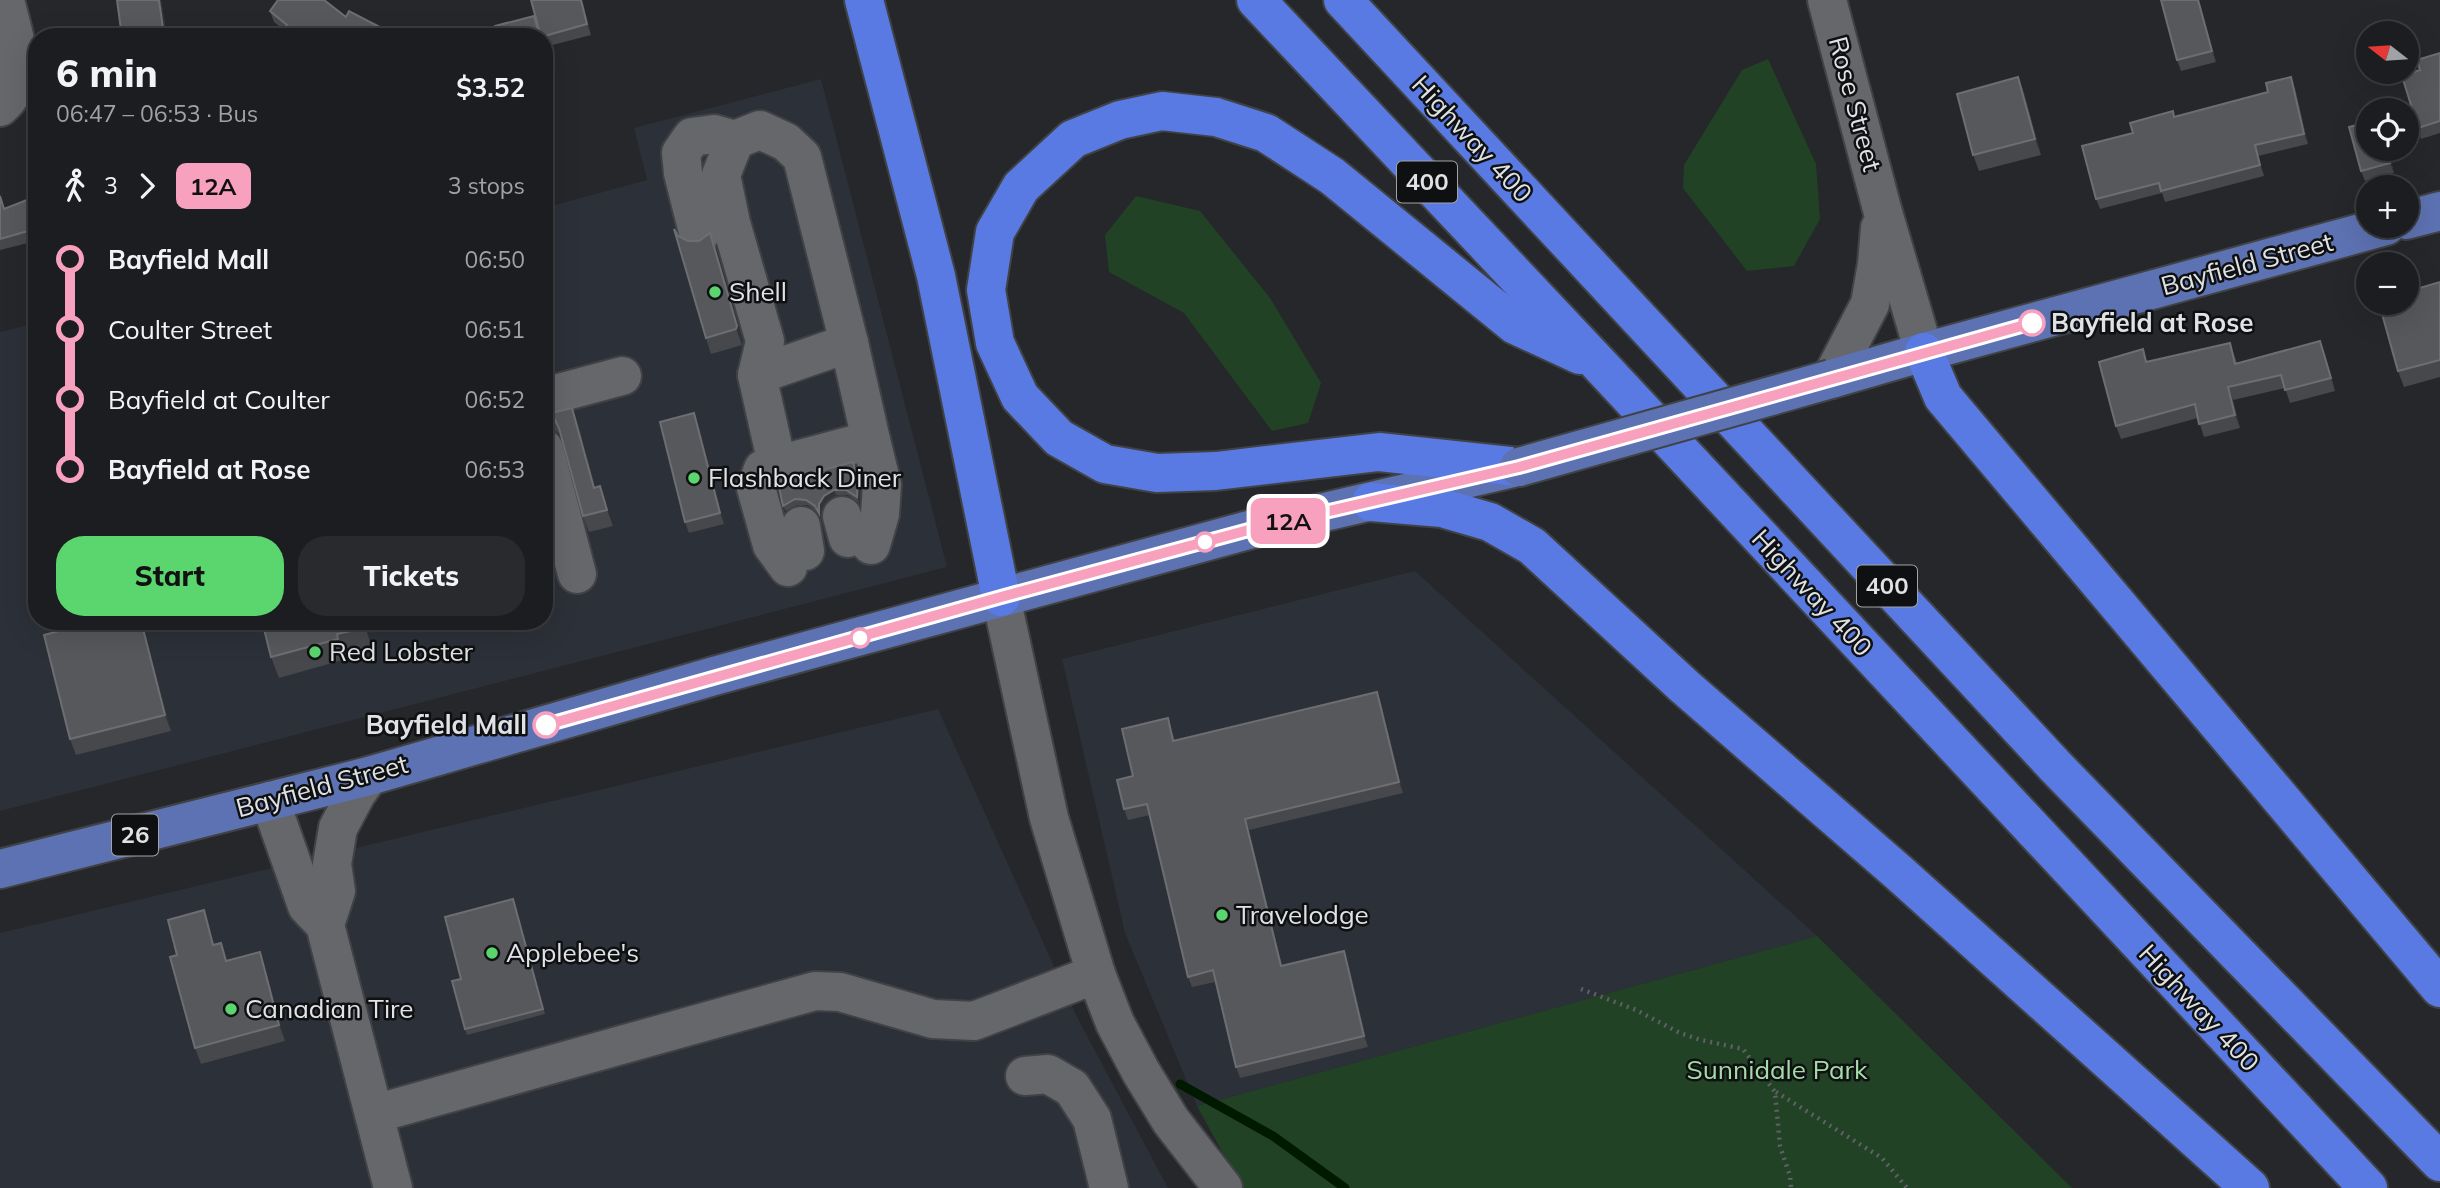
<!DOCTYPE html>
<html lang="en">
<head>
<meta charset="utf-8">
<style>
	body { margin:0; font-family:Mulish,sans-serif; background:#292a2d; color:#f1f3f6; height:100vh; display:flex; flex-direction:column; font-size:26px; white-space:nowrap }
	* { box-sizing:border-box; margin:0 }
	p { font-size:23px; color:#a0a2a5 }
	.icon { flex:none; width:38px; height:38px; fill:none; stroke:currentColor; stroke-width:2; stroke-linecap:round; stroke-linejoin:round }
	.map { position:relative; flex:1; overflow:hidden }
	.details { position:absolute; left:28px; top:28px; width:525px; height:602px; display:flex; flex-direction:column; background:#1c1d20; border-radius:28px; box-shadow:0 7px 28px #0002,0 0 0 2px #3a3b3e }
	.details>* { flex:none }
	.badge { padding:0 14px; border-radius:10px; font-size:24px; line-height:46px }
	.needle { width:46px; rotate:287deg }
	.fabs { position:absolute; left:2356px; top:21px; display:grid; gap:14px }
	.fabs a { display:grid; place-items:center; width:63px; height:63px; border-radius:50%; background:#1c1d20; box-shadow:0 7px 28px #0002,0 0 0 2px #3a3b3e; font-size:35px }
	.map>.badge { position:absolute; translate:-50% -50%; box-shadow:0 0 0 4px #fff }
	.legs { display:flex; align-items:center; gap:10px; height:77px; padding:0 28px; font-size:23px }
	.legs p { margin-inline-start:auto }
	.head { display:flex; align-items:center; justify-content:space-between; height:119px; padding:0 28px }
	h1 { font-size:38px; font-weight:800; line-height:52px }
	.cta { display:flex; gap:14px; margin-top:auto; padding:14px 28px }
	.cta a { flex:1; height:80px; border-radius:28px; background:#5bd56e; color:#111; font-size:28px; font-weight:800; line-height:80px; text-align:center }
	.cta a+a { background:#292a2d; color:#f1f3f6 }
	ul { padding:0 28px; list-style:none }
	li { display:flex; align-items:center; gap:24px; height:70px; font-size:26px }
	li i { display:grid; place-items:center; width:10px; height:100%; margin:0 9px; background:currentColor }
	li i::after { content:''; width:18px; height:18px; margin:-9px; border:5px solid; border-radius:50%; background:#1c1d20 }
	li p { margin-inline-start:auto }
	li:first-child i { background:linear-gradient(#0000 50%,currentColor 0) }
	li:last-child i { background:linear-gradient(currentColor 50%,#0000 0) }
	.map>svg:first-child { display:block }
	.built { fill:#2c3038 }
	.green { fill:#224226 }
	.lines { fill:none; stroke-linecap:round; stroke-linejoin:round }
	.stream { stroke:#001a02; stroke-width:9 }
	.minor-casing { stroke:#414245; stroke-width:42 }
	.major-casing { stroke:#414245; stroke-width:42 }
	.highway-casing { stroke:#414245; stroke-width:42 }
	.path { stroke:#5f6164; stroke-width:4.5; stroke-dasharray:2 5; stroke-linecap:butt }
	.minor { stroke:#65676b; stroke-width:38 }
	.major { stroke:#5d72b2; stroke-width:38 }
	.highway { stroke:#587ae2; stroke-width:38 }
	.major-bridge-casing { stroke:#414245; stroke-width:42; stroke-linecap:butt }
	.major-bridge { stroke:#5d72b2; stroke-width:38 }
	.wall { fill:#47484c }
	.shaded-wall { fill:#323437 }
	.building { fill:#57585c; stroke:#6d6e72; stroke-width:2 }
	.line-1-casing { stroke:#fff; stroke-width:16 }
	.line-1 { stroke:#f8a1be; stroke-width:10 }
	.poi-dot { fill:#5bd56e; stroke:#0f1011; stroke-width:2.5 }
	.stop-1-dot { fill:#fff; stroke:#f8a1be; stroke-width:3.5 }
	.labels { text-anchor:middle; stroke-width:5; stroke-linejoin:round; paint-order:stroke }
	.shield { fill:#0f1011; stroke:#a2a3a5; stroke-width:2 }
	.shield-label { font-size:24px; font-weight:bold; fill:#e1e2e5 }
	.street-label { font-size:26px; fill:#e1e2e5; stroke:#0f1011 }
	.poi-label { font-size:26px; fill:#e1e2e5; stroke:#0f1011; text-anchor:start }
	.stop-label { font-size:26px; font-weight:bold; fill:#e1e2e5; stroke:#0f1011; text-anchor:start }
	.park-label { font-size:26px; fill:#a4dca8; stroke:#0f1011 }
</style>
</head>
<body>
<div class="map">
<svg width="2440" height="1188" viewBox="0 0 2440 1188">
	<rect width="100%" height="100%" fill="#25272a"/>
	<!-- built -->
	<g class="built">
		<polygon points="821,79 947,567 0,811 0,332 37,323 37,621 544,621 544,208 647,180 634,128"/>
		<polygon points="1415,571 1817,936 1197,1106 1125,933 1062,659"/>
		<polygon points="938,709 1076,1015 1168,1188 0,1188 0,933"/>
	</g>
	<!-- green -->
	<g class="green">
		<polygon points="1768,59 1816,164 1820,219 1794,266 1747,271 1683,188 1684,165 1742,70"/>
		<polygon points="1136,196 1200,211 1270,298 1321,383 1308,423 1272,431 1184,313 1109,272 1105,235"/>
		<polygon points="1817,936 2072,1188 1242,1188 1197,1106"/>
	</g>
	<g class="lines">
		<!-- stream -->
		<polyline class="stream" points="1180,1084 1273,1136 1345,1188"/>
		<!-- minor casing -->
		<g class="minor-casing">
			<g id="minor">
				<polyline points="1827,0 1882,209 1924,352"/>
				<path d="M0,107C32,80 13,35 5,0"/>
				<polyline points="699,236 683,173 681,153 692,137 714,134 735,140"/>
				<polyline points="757,375 765,341 731,223 721,175 735,140 760,130 786,142 802,157 849,343"/>
				<polyline points="1831,379 1870,304 1877,264 1880,228"/>
				<polyline points="544,404 555,394 622,376"/>
				<polyline points="544,449 577,574"/>
				<polyline points="777,464 757,375 849,343 871,440"/>
				<polyline points="842,516 848,538"/>
				<polyline points="801,526 805,551"/>
				<polyline points="788,567 772,545 756,488 763,469 871,440 882,485 880,514 871,545"/>
				<polyline points="1001,597 1049,818 1096,974 1115,1023 1141,1072 1171,1121 1223,1188"/>
				<polyline points="270,801 307,906 325,925 393,1188"/>
				<polyline points="325,925 336,891 332,864 338,828 356,794 369,776"/>
				<polyline points="1025,1076 1048,1074 1072,1088 1092,1119 1109,1188"/>
				<polyline points="374,1114 815,991 840,992 933,1019 974,1021 1096,974"/>
			</g>
		</g>
		<!-- major casing -->
		<g class="major-casing">
			<g id="major">
				<polyline points="2406,220 2440,211"/>
				<polyline points="1831,379 1924,352 2386,226"/>
				<polyline points="0,869 369,776 714,676 1256,528 1513,468"/>
			</g>
		</g>
		<!-- highway casing -->
		<g class="highway-casing">
			<g id="highway">
				<polyline points="864,0 936,276 1001,597"/>
				<polyline points="1256,0 1599,364 2368,1188"/>
				<polyline points="1343,0 2055,766 2440,1162"/>
				<polyline points="1924,352 1943,397 2440,988"/>
				<polyline points="1519,467 1379,452 1216,471 1157,473 1105,464 1059,438 1020,397 995,343 986,290 995,232 1021,187 1073,139 1120,120 1162,111 1216,117 1266,133 1332,176 1515,325 1580,355"/>
				<polyline points="1371,502 1442,508 1490,522 1532,546 1685,687 1898,872 2250,1188"/>
			</g>
		</g>
		<!-- path -->
		<g class="path">
			<polyline points="1581,989 1636,1010 1680,1033 1701,1040 1743,1049 1775,1092 1780,1146 1790,1176 1791,1188"/>
			<polyline points="1776,1092 1882,1158 1907,1188"/>
		</g>
		<!-- minor -->
		<use href="#minor" class="minor"/>
		<!-- major -->
		<use href="#major" class="major"/>
		<!-- highway -->
		<use href="#highway" class="highway"/>
		<!-- major-bridge casing -->
		<g class="major-bridge-casing">
			<polyline id="major-bridge" points="1519,467 1831,379"/>
		</g>
		<!-- major-bridge -->
		<use href="#major-bridge" class="major-bridge"/>
	</g>
	<!-- wall -->
	<g class="wall">
		<polygon points="117,0 161,0 167,37 122,37"/>
		<polygon points="531,0 582,0 591,35 545,47 544,37 541,37"/>
		<polygon points="2161,0 2199,0 2216,62 2181,71 2177,60"/>
		<polygon points="270,11 346,17 284,30 274,22"/>
		<polygon points="544,49 548,63 544,64"/>
		<polygon points="2440,53 2440,133 2421,139 2418,128 2420,70"/>
		<polygon points="544,67 551,91 544,93"/>
		<polygon points="2018,77 2024,93 2041,155 1979,171 1973,155"/>
		<polygon points="2295,88 2308,144 2258,156 2264,176 2165,202 2162,193 2100,209 2096,199 2133,133 2175,117"/>
		<polygon points="2368,149 2388,149 2394,173 2365,181 2361,171"/>
		<polygon points="0,195 5,209 37,196 37,243 33,244 32,242 0,250"/>
		<polygon points="710,233 716,249 742,342 742,345 711,354 706,338 678,236 688,241 699,241"/>
		<polygon points="2440,282 2440,377 2404,387 2398,371"/>
		<polygon points="2230,343 2237,363 2325,354 2335,391 2290,403 2285,388 2233,400 2240,428 2204,437 2198,418 2121,439 2116,426 2143,349 2147,362"/>
		<polygon points="572,408 578,424 595,487 600,486 613,526 589,532 583,516 562,438 560,434 554,430 548,414"/>
		<polygon points="694,413 698,424 724,524 689,533 685,522"/>
		<polygon points="855,467 860,487 859,503 848,495 836,495 826,501 821,510 821,518 817,512 808,505 797,505 785,511 778,482"/>
		<polygon points="97,621 142,621 171,731 76,755 70,739"/>
		<polygon points="364,621 372,648 345,655 346,659 279,678 271,657"/>
		<polygon points="1377,692 1381,703 1403,793 1249,830 1282,966 1348,962 1368,1047 1240,1078 1236,1067 1215,982 1192,987 1188,977 1150,815 1128,820 1124,809 1133,776 1168,718 1175,741"/>
		<polygon points="513,899 545,1014 467,1035 465,1029 461,979"/>
		<polygon points="204,910 214,945 227,961 260,952 265,968 285,1041 201,1064 195,1048 177,955"/>
	</g>
	<!-- shaded-wall -->
	<g class="shaded-wall">
		<polygon points="159,0 161,0 167,37 163,28"/>
		<polygon points="581,0 582,0 591,35 587,24"/>
		<polygon points="2198,0 2199,0 2216,62 2212,51"/>
		<polygon points="2018,77 2024,93 2041,155 2035,139"/>
		<polygon points="2291,77 2295,88 2308,144 2304,134"/>
		<polygon points="2387,149 2388,149 2394,173 2390,163"/>
		<polygon points="710,233 716,249 742,342 742,345 736,329"/>
		<polygon points="2320,341 2325,354 2335,391 2331,378"/>
		<polygon points="2228,387 2233,400 2240,428 2235,415"/>
		<polygon points="572,408 578,424 600,504 594,488"/>
		<polygon points="694,413 698,424 724,524 720,513"/>
		<polygon points="853,462 860,487 859,503 857,497"/>
		<polygon points="600,486 606,502 613,526 607,510"/>
		<polygon points="834,490 836,495 826,501 821,510 821,518 819,513 819,504 824,496"/>
		<polygon points="141,621 142,621 144,627 171,731 165,715"/>
		<polygon points="363,621 364,621 372,648"/>
		<polygon points="1377,692 1381,703 1403,793 1399,782"/>
		<polygon points="1245,819 1249,830 1284,977 1281,966"/>
		<polygon points="204,910 209,926 219,961 213,945"/>
		<polygon points="1344,951 1348,962 1368,1047 1364,1036"/>
		<polygon points="260,952 265,968 285,1041 279,1025"/>
	</g>
	<!-- building -->
	<g class="building">
		<polygon points="117,0 159,0 163,28 154,29 156,37 122,37"/>
		<polygon points="278,0 324,0 346,17 349,11 399,37 279,37 287,25 270,11"/>
		<polygon points="531,0 581,0 587,24 541,37"/>
		<polygon points="2161,0 2198,0 2212,51 2177,60"/>
		<polygon points="534,16 540,37 494,37 497,36 495,26"/>
		<polygon points="445,35 445,37 408,37"/>
		<polygon points="2440,53 2440,121 2418,128 2402,76 2420,70 2417,60"/>
		<polygon points="544,70 547,81 544,81"/>
		<polygon points="2018,77 2035,139 1973,155 1957,94"/>
		<polygon points="2291,77 2304,134 2255,145 2260,165 2161,191 2159,183 2096,199 2082,146 2133,133 2130,123 2173,111 2174,117 2268,92 2266,83"/>
		<polygon points="2368,122 2368,149 2387,149 2390,163 2361,171 2349,127"/>
		<polygon points="0,196 4,209 37,196 37,230 29,234 28,231 0,239"/>
		<polygon points="674,229 678,236 688,241 699,241 710,233 737,326 736,329 706,338"/>
		<polygon points="2440,282 2440,360 2398,371 2379,303 2406,303 2406,292"/>
		<polygon points="2320,341 2331,378 2285,390 2281,375 2228,387 2235,415 2199,424 2195,404 2116,426 2099,362 2143,349 2146,362 2230,343 2235,364"/>
		<polygon points="572,408 594,488 600,486 607,510 583,516 559,428 554,418 548,414"/>
		<polygon points="694,413 720,513 685,522 660,422"/>
		<polygon points="853,462 858,481 857,497 846,490 834,490 824,496 819,504 819,513 815,506 806,500 795,499 783,506 778,482"/>
		<polygon points="97,621 141,621 165,715 70,739 44,635"/>
		<polygon points="262,621 363,621 365,628 337,634 338,639 271,657"/>
		<polygon points="1377,692 1399,782 1245,819 1281,966 1344,951 1364,1036 1236,1067 1213,970 1188,977 1147,804 1124,809 1117,780 1133,776 1122,729 1168,718 1173,741"/>
		<polygon points="513,899 543,1009 465,1029 452,981 461,979 445,917"/>
		<polygon points="204,910 213,945 221,943 226,961 260,952 279,1025 195,1048 170,957 177,955 168,920"/>
	</g>
	<g class="lines">
		<!-- line-1 casing -->
		<g class="line-1-casing">
			<polyline id="line-1" points="546,725 1001,597 1256,528 1519,467 2032,323"/>
		</g>
		<!-- line-1 -->
		<use href="#line-1" class="line-1"/>
	</g>
	<!-- markers -->
	<g class="poi-dot">
		<circle cx="715" cy="292" r="7"/>
		<circle cx="694" cy="478" r="7"/>
		<circle cx="315" cy="652" r="7"/>
		<circle cx="1222" cy="915" r="7"/>
		<circle cx="492" cy="953" r="7"/>
		<circle cx="231" cy="1009" r="7"/>
	</g>
	<g class="stop-1-dot">
		<circle cx="2032" cy="323" r="12"/>
		<circle cx="1205" cy="542" r="9"/>
		<circle cx="860" cy="638" r="9"/>
		<circle cx="546" cy="725" r="12"/>
	</g>
	<g class="labels">
		<!-- shield labels -->
		<g class="shield">
			<rect x="1397" y="161.5" width="60" height="41" rx="5"/>
			<rect x="1857" y="565.5" width="60" height="41" rx="5"/>
			<rect x="112" y="814.5" width="46" height="41" rx="5"/>
		</g>
		<g class="shield-label">
			<text x="1427" y="190">400</text>
			<text x="1887" y="594">400</text>
			<text x="135" y="843">26</text>
		</g>
		<!-- street labels -->
		<g class="street-label">
			<text transform="translate(1855 104) rotate(75)" y="9">Rose Street</text>
			<text transform="translate(1472 139) rotate(47)" y="9">Highway 400</text>
			<text transform="translate(2247 264) rotate(-15)" y="9">Bayfield Street</text>
			<text transform="translate(1812 593) rotate(47)" y="9">Highway 400</text>
			<text transform="translate(322 786) rotate(-15)" y="9">Bayfield Street</text>
			<text transform="translate(2199 1008) rotate(47)" y="9">Highway 400</text>
		</g>
		<!-- poi labels -->
		<g class="poi-label">
			<text x="729" y="301">Shell</text>
			<text x="708" y="487">Flashback Diner</text>
			<text x="329" y="661">Red Lobster</text>
			<text x="1236" y="924">Travelodge</text>
			<text x="506" y="962">Applebee's</text>
			<text x="245" y="1018">Canadian Tire</text>
		</g>
		<!-- stop labels -->
		<g class="stop-label">
			<text x="2051" y="332">Bayfield at Rose</text>
			<text x="527" y="734" text-anchor="end">Bayfield Mall</text>
		</g>
		<!-- park labels -->
		<g class="park-label">
			<text x="1777" y="1079">Sunnidale Park</text>
		</g>
	</g>
</svg>
<div class="fabs">
<a><svg class="needle" viewBox="-14 -14 28 28"><path d="M0-13l5 13h-10z" fill="#e53935"/><path d="M0 13l5-13h-10z" fill="#a0a2a5"/></svg></a>
<a><svg class="icon" aria-label="locate" viewBox="0 0 24 24"><circle cx="12" cy="12" r="6"/><path d="M12 2v4M12 18v4M2 12h4M18 12h4"/></svg></a>
<a>+</a>
<a>−</a>
</div>
<b class="badge" style="left:1288px;top:521px;background:#f8a1be;color:#111">12A</b>
<section class="details">
<div class="head"><div><h1>6 min</h1><p>06:47 – 06:53 · Bus</p></div><b>$3.52</b></div>
<div class="legs"><svg class="icon" aria-label="walk" viewBox="0 0 24 24"><circle cx="13" cy="4" r="2"/><path d="M13 8l-2 6 4 7M11 14l-3 7M7 12l3-4h3l4 4"/></svg>3<svg class="icon" aria-label="forward" viewBox="0 0 24 24"><path d="M9 5l7 7-7 7"/></svg><b class="badge" style="background:#f8a1be;color:#111">12A</b><p>3 stops</p></div>
<ul>
<li><i style="color:#f8a1be"></i><b>Bayfield Mall</b><p>06:50</p></li>
<li><i style="color:#f8a1be"></i><span>Coulter Street</span><p>06:51</p></li>
<li><i style="color:#f8a1be"></i><span>Bayfield at Coulter</span><p>06:52</p></li>
<li><i style="color:#f8a1be"></i><b>Bayfield at Rose</b><p>06:53</p></li>
</ul>
<div class="cta"><a>Start</a><a>Tickets</a></div>
</section>
</div>
</body>
</html>
